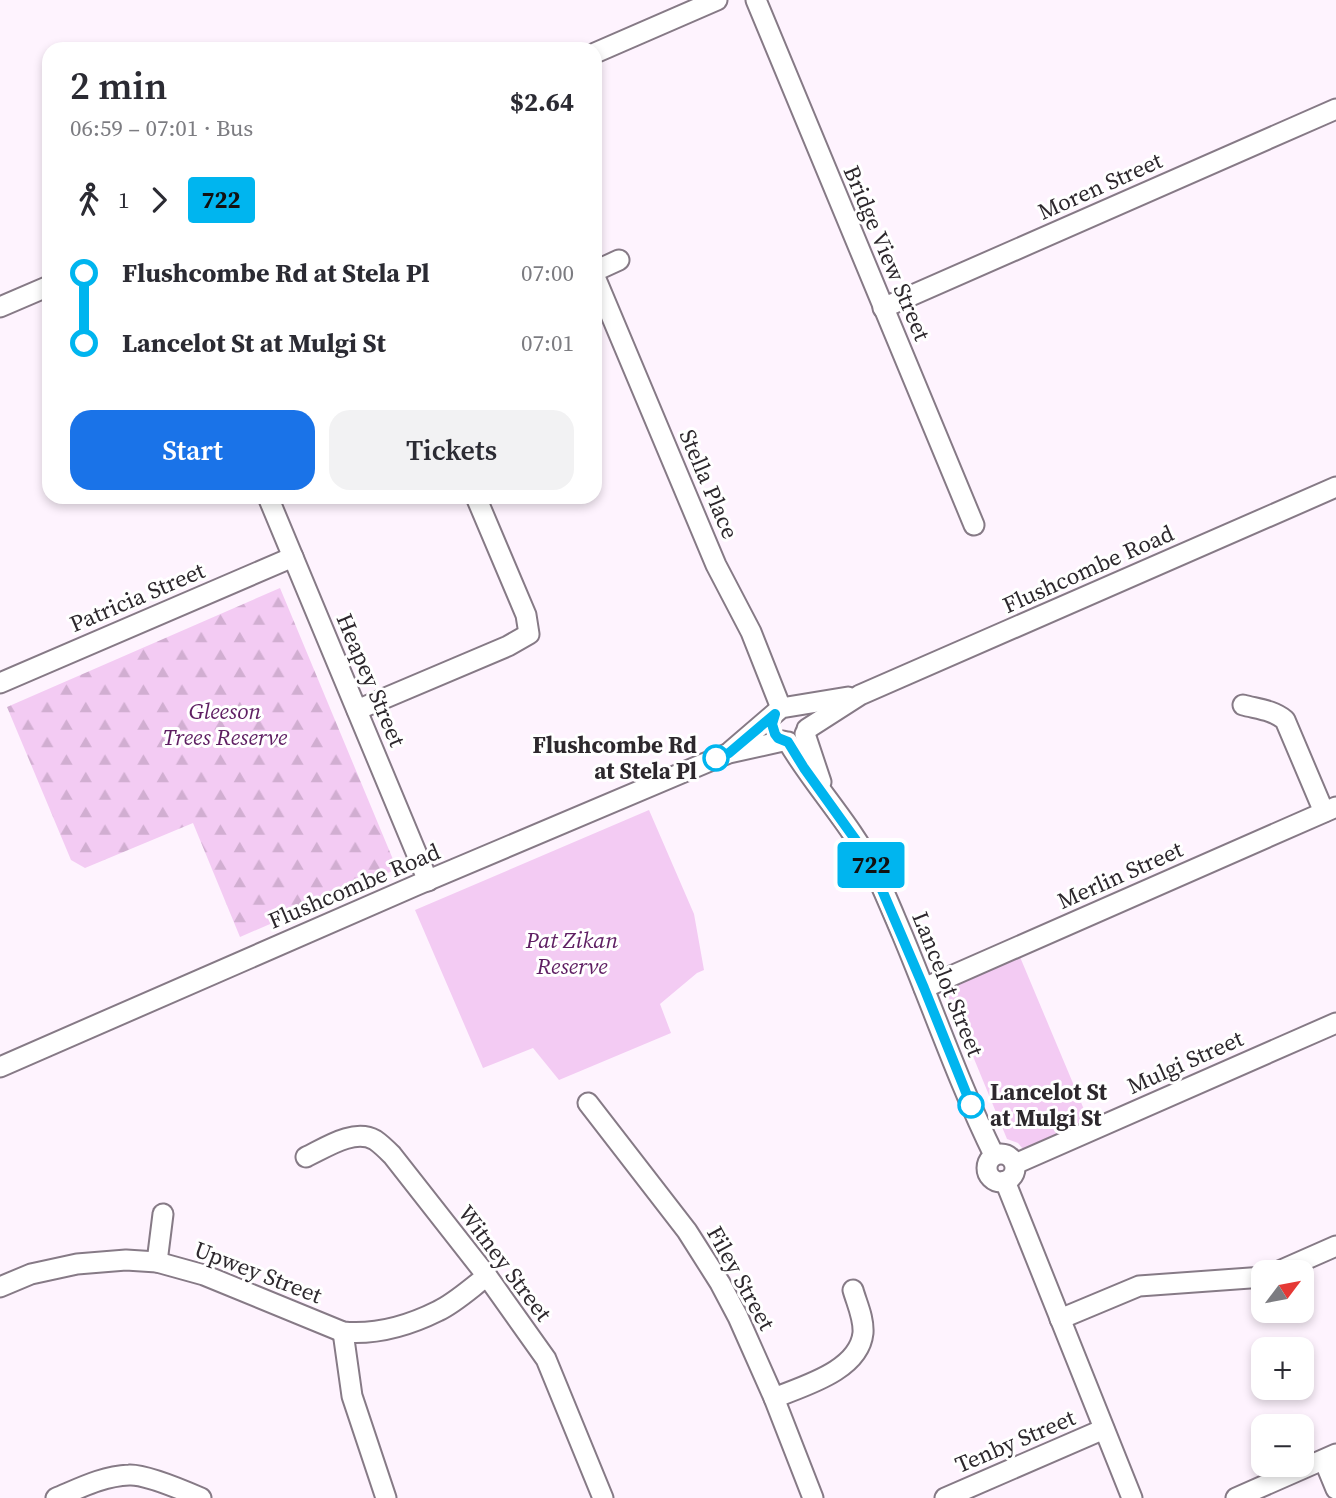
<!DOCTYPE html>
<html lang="en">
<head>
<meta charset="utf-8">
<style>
	body { margin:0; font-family:"Source Serif 4",serif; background:#f2f2f3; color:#2b2b33; height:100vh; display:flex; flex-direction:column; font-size:26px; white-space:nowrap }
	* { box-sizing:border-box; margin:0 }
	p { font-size:23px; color:#7c7c81 }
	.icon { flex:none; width:38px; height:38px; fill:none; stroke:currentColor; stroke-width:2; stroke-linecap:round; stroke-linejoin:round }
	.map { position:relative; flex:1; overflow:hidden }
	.side { position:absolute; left:42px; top:42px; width:560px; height:462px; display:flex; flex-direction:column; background:#fff; border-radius:21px; box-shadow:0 4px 10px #0003 }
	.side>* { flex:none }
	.badge { padding:0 14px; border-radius:5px; font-size:24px; line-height:46px }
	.needle { width:46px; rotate:58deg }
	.buttons { position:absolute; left:1251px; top:1260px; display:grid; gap:14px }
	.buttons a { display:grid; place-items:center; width:63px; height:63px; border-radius:14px; background:#fff; box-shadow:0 4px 10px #0003; font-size:35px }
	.map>.badge { position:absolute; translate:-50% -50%; box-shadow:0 0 0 4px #fff }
	.legs { display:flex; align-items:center; gap:10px; height:77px; padding:0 28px; font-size:23px }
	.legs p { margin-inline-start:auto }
	.head { display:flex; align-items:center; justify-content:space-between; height:119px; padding:0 28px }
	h1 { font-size:38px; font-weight:600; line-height:52px }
	.button { display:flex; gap:14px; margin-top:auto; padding:14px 28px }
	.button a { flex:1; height:80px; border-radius:21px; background:#1a73e8; color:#fff; font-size:28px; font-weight:600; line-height:80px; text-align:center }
	.button a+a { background:#f2f2f3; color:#2b2b33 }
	ul { padding:0 28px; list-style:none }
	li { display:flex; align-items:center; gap:24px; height:70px; font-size:26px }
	li i { display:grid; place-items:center; width:10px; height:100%; margin:0 9px; background:currentColor }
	li i::after { content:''; width:18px; height:18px; margin:-9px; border:5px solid; border-radius:50%; background:#fff }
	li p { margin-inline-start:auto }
	li:first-child i { background:linear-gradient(#0000 50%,currentColor 0) }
	li:last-child i { background:linear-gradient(currentColor 50%,#0000 0) }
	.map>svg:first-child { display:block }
	.forest { fill:url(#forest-firs) }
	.park { fill:#f3cbf3 }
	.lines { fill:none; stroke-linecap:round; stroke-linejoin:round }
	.minor-casing { stroke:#867a86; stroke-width:23 }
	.minor { stroke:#fff; stroke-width:19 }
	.line-1-casing { stroke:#fff; stroke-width:16 }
	.line-1 { stroke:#00b5ef; stroke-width:10 }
	.stop-1-dot { fill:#fff; stroke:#00b5ef; stroke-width:3.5 }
	.labels { text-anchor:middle; stroke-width:6; stroke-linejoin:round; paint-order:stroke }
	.street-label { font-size:23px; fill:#2d282d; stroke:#fff }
	.park-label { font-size:23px; font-style:italic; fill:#5e1e62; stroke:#fff }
	.stop-label { font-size:23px; font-weight:bold; fill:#2d282d; stroke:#fff; text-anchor:end }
</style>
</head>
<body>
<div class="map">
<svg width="1336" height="1498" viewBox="0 0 1336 1498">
	<defs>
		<pattern id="forest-firs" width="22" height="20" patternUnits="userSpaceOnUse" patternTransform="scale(1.75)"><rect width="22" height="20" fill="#f3cbf3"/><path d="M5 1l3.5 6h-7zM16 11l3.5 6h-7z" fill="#d1aed1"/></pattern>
	</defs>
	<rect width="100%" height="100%" fill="#fef3fe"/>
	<!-- forest -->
	<polygon class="forest" points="280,588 397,869 240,937 193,823 85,868 71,860 7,707"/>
	<!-- park -->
	<g class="park">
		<polygon points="649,810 694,914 704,970 697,973 660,1004 671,1033 559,1080 533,1048 483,1068 415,910"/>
		<polygon points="1020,957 1088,1119 1023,1149 1018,1143 1007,1139 947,993 949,988"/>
	</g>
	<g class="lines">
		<!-- minor casing -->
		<g class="minor-casing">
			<g id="minor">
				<polyline points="756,0 974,525"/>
				<polyline points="595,53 717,0"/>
				<polyline points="595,271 619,260"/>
				<polyline points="595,277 716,565 751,632 781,708"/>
				<polyline points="0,307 49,286"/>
				<polyline points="883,308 1336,109"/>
				<polyline points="268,497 428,881"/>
				<polyline points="0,683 293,557"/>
				<path d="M1243,705C1258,709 1273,710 1285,720L1324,812"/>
				<polyline points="357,710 508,646 529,634 526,615 476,497"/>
				<polyline points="807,729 860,695 1336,487"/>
				<polyline points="805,734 821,782"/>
				<path d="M788,742C814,786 851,824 874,870C884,891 893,913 902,934C933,1008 959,1084 994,1155"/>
				<polyline points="731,751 781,708 848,697"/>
				<polyline points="924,988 1336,807"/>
				<polyline points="0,1067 417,885 729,753 783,741"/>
				<polyline points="588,1103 687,1231 720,1283 738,1317 774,1398 813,1498"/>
				<circle cx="1001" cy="1168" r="14"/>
				<path d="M306,1157C325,1148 354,1128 375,1140C381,1144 387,1150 392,1155L487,1276L546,1359L603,1498"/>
				<polyline points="1015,1164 1336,1023"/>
				<polyline points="1005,1181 1132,1498"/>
				<polyline points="157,1262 163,1214"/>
				<polyline points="1277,1272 1336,1246"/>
				<path d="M0,1287L31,1274L77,1264L126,1260L157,1262L204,1275L343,1332C376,1335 408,1326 438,1311C455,1303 471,1288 487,1276"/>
				<polyline points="1060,1319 1139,1286 1264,1277"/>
				<polyline points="343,1332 352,1396 386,1498"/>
				<path d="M774,1398C803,1386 859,1371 863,1333C864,1318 857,1304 853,1290"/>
				<polyline points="1324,1460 1336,1489"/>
				<path d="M56,1498C80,1488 103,1476 129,1475C145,1474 185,1491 201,1498"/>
				<polyline points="945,1498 1104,1429"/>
				<polyline points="1236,1498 1336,1454"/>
			</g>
		</g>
		<!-- minor -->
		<use href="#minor" class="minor"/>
	</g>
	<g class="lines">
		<!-- line-1 casing -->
		<g class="line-1-casing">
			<polyline id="line-1" points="716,758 729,753 775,714 772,724 775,734 778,738 788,742 804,768 860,846 873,869 924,988 971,1105"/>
		</g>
		<!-- line-1 -->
		<use href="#line-1" class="line-1"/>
	</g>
	<!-- markers -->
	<g class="stop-1-dot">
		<circle cx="716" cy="758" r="12"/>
		<circle cx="971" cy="1105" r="12"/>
	</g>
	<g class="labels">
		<!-- street labels -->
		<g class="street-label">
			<text transform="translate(1100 186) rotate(-24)" y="8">Moren Street</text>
			<text transform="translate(887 253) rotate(67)" y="8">Bridge View Street</text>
			<text transform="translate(709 484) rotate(67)" y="8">Stella Place</text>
			<text transform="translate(1088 569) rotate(-24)" y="8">Flushcombe Road</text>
			<text transform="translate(137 597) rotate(-23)" y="8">Patricia Street</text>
			<text transform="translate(371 680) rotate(67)" y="8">Heapey Street</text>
			<text transform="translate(1120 875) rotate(-24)" y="8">Merlin Street</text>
			<text transform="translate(354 886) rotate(-23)" y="8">Flushcombe Road</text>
			<text transform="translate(948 984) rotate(68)" y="8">Lancelot Street</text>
			<text transform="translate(1185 1062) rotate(-24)" y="8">Mulgi Street</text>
			<text transform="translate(505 1263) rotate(53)" y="8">Witney Street</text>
			<text transform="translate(258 1272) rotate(21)" y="8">Upwey Street</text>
			<text transform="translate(741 1278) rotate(61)" y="8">Filey Street</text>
			<text transform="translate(1015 1441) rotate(-23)" y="8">Tenby Street</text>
		</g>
		<!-- park labels -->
		<g class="park-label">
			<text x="225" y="719">Gleeson<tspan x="225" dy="26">Trees Reserve</tspan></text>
			<text x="572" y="948">Pat Zikan<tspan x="572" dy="26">Reserve</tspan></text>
		</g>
		<!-- stop labels -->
		<g class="stop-label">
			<text x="697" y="753">Flushcombe Rd<tspan x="697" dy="26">at Stela Pl</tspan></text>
			<text x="990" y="1100" text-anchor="start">Lancelot St<tspan x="990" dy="26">at Mulgi St</tspan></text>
		</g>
	</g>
</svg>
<div class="buttons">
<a><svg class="needle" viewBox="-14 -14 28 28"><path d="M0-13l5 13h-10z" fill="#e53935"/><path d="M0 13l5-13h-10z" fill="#7c7c81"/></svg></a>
<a>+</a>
<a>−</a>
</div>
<b class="badge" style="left:871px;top:865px;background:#00b5ef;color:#111">722</b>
<section class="side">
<div class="head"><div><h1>2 min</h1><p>06:59 – 07:01 · Bus</p></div><b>$2.64</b></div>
<div class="legs"><svg class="icon" aria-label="walk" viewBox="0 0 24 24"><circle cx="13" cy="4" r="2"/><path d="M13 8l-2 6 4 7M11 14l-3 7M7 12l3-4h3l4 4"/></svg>1<svg class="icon" aria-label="forward" viewBox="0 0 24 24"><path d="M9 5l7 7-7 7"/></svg><b class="badge" style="background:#00b5ef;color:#111">722</b></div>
<ul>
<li><i style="color:#00b5ef"></i><b>Flushcombe Rd at Stela Pl</b><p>07:00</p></li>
<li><i style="color:#00b5ef"></i><b>Lancelot St at Mulgi St</b><p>07:01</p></li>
</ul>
<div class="button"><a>Start</a><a>Tickets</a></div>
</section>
</div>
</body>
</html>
